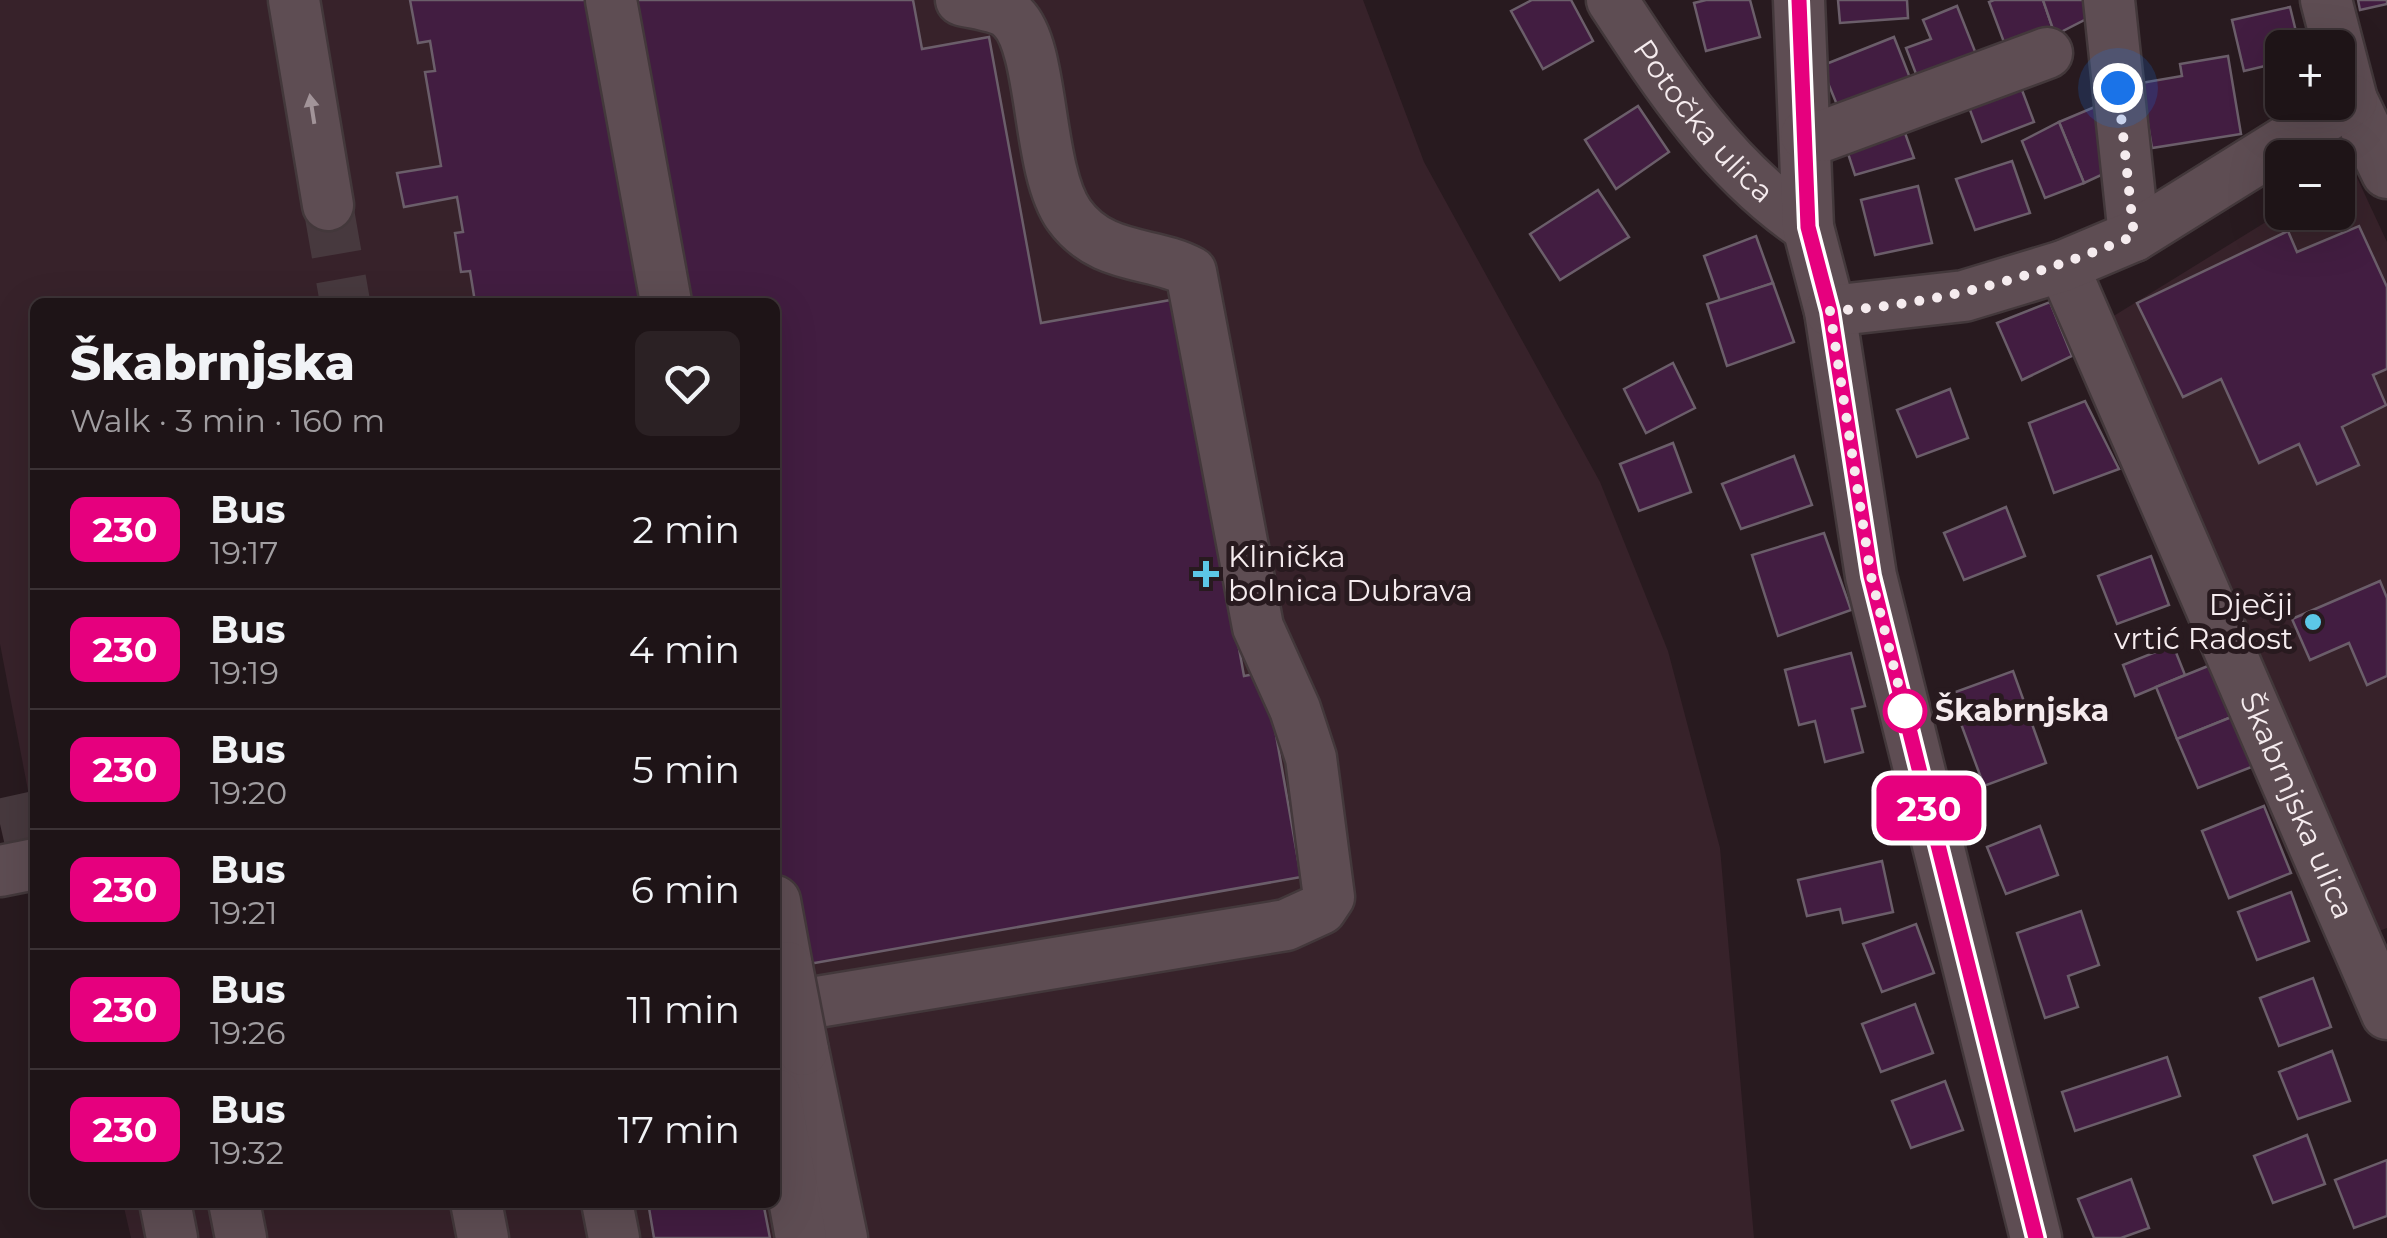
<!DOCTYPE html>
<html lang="en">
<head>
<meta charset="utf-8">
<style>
	body { margin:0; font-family:Montserrat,sans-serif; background:#2b2124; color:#f1f3f6; height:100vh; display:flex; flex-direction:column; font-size:38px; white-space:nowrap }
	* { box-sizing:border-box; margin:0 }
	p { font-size:32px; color:#a19ea1 }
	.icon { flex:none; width:55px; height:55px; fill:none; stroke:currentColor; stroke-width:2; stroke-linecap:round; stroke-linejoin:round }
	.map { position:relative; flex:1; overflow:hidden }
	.side { position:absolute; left:30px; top:298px; width:750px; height:910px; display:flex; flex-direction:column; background:#1e1417; border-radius:15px; box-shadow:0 10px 40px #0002,0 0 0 2px #3c3336 }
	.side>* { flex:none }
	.badge { padding:0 20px; border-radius:15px; font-size:35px; line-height:65px }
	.controls { position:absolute; left:2265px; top:30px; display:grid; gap:20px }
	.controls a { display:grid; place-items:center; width:90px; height:90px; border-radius:15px; background:#1e1417; box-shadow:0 10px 40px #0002,0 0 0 2px #3c3336; font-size:50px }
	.you { position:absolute; width:50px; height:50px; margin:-25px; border:8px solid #fff; border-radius:50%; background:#1a73e8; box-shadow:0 0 0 15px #1a73e833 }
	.map>.badge { position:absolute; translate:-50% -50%; box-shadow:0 0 0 5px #fff }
	.round { display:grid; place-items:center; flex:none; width:105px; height:105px; border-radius:15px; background:#2b2124 }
	.head { display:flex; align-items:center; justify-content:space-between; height:170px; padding:0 40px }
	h1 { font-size:48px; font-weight:800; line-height:75px }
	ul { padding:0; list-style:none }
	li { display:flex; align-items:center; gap:30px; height:120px; padding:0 40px; border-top:2px solid #3c3336 }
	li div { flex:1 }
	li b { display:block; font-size:38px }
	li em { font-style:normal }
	li .badge { min-width:110px; font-weight:700; text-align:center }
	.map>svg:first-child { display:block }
	.built { fill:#37222a }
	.building { fill:#421d41; stroke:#6b5e6a; stroke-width:2.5 }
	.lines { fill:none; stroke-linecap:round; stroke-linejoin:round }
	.minor-tunnel { stroke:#47393e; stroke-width:50; stroke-dasharray:50 25; stroke-linecap:butt }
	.minor-casing { stroke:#43383b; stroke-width:55 }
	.minor { stroke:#5e4d53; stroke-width:50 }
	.minor-bridge-casing { stroke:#43383b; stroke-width:55; stroke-linecap:butt }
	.minor-bridge { stroke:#5e4d53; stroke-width:50 }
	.oneway { fill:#a29499 }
	.line-casing { stroke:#fff; stroke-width:22 }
	.line { stroke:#e6007e; stroke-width:15 }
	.walk { stroke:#f5ebee; stroke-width:10; stroke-dasharray:0 18 }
	.poi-dot { fill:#5cc7e7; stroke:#281a1f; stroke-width:4 }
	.stop-dot { fill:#fff; stroke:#e6007e; stroke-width:5 }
	.labels { text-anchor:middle; stroke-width:10; stroke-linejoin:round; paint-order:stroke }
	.street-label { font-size:30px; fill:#f5ebee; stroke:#281a1f }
	.poi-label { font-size:30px; fill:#f5ebee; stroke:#281a1f; text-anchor:start }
	.stop-label { font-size:30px; font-weight:bold; fill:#f5ebee; stroke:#281a1f; text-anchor:start }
</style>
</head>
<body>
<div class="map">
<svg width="2387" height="1238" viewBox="0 0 2387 1238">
	<rect width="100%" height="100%" fill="#281a1f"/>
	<!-- built -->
	<g class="built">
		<polygon points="0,0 1363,0 1424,162 1600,482 1668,651 1720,848 1754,1238 131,1238 123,1203 775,1202 775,302 35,302 35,827 0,644"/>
		<polygon points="2353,169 2387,242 2387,928 2371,934 2112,317 2282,212 2338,212 2338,178"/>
	</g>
	<!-- building -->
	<g class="building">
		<polygon points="410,0 913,0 922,49 989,37 1041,323 1176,299 1244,676 1265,672 1301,877 775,970 775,302 475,302 470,271 461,272 455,233 463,232 457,197 404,207 397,173 441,166 425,72 435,71 430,41 418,43"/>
		<polygon points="1532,0 1571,0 1593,41 1543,69 1511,11"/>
		<polygon points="1706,0 1750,0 1760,37 1706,51 1694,3"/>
		<polygon points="1838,0 1907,0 1908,18 1840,23"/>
		<polygon points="1994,0 2043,0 2055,35 2008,53 1989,2"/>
		<polygon points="2043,0 2099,0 2100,12 2055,35"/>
		<polygon points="2358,0 2387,0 2387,4 2360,10"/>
		<polygon points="1957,6 1982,69 1923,92 1906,48 1931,39 1923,20"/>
		<polygon points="2290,7 2300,48 2282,48 2282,62 2244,71 2232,20"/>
		<polygon points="1894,37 1914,88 1842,117 1821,66"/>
		<polygon points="2228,56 2241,134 2152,148 2141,83 2182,76 2180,64"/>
		<polygon points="2016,74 2034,122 1982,142 1964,94"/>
		<polygon points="2104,103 2112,170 2084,183 2059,122"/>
		<polygon points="1638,106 1669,152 1616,189 1585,140"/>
		<polygon points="1900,119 1914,158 1855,175 1843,138"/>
		<polygon points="2059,122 2084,183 2045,198 2022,141"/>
		<polygon points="2012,161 2030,213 1975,230 1956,179"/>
		<polygon points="1918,186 1932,243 1875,255 1861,200"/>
		<polygon points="1598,190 1629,237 1560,280 1530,234"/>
		<polygon points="2359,226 2387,287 2387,369 2373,375 2386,405 2342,427 2359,465 2317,484 2299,444 2259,463 2221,379 2183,397 2137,303 2288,231 2297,252"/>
		<polygon points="1756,236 1773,283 1720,301 1704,256"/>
		<polygon points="1773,283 1794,342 1727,366 1707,304"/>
		<polygon points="2050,302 2072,356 2022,380 1997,323"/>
		<polygon points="1673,363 1695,408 1646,433 1624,389"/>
		<polygon points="1950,389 1968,438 1917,457 1897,410"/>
		<polygon points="2085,401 2119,469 2054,493 2029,423"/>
		<polygon points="1673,443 1691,492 1639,511 1620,464"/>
		<polygon points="1794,456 1812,505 1741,529 1722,484"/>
		<polygon points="2006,507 2025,556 1964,580 1944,533"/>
		<polygon points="1824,533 1851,610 1778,636 1752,555"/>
		<polygon points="2151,556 2169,605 2117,624 2098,576"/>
		<polygon points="2380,581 2387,598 2387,676 2367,685 2349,643 2310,660 2292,619"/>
		<polygon points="2173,645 2185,675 2135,696 2123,665"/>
		<polygon points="1851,653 1865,706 1852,709 1863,752 1825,762 1815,721 1799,725 1785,670"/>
		<polygon points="2213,664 2234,716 2177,739 2156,687"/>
		<polygon points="2013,671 2046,763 1984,786 1950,694"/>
		<polygon points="2234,716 2254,766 2198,788 2177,739"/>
		<polygon points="2264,806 2291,873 2229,898 2202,831"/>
		<polygon points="2040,826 2058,875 2006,894 1987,847"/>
		<polygon points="1882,861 1893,912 1843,923 1840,909 1807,916 1798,880"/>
		<polygon points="2291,892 2309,941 2257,960 2238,912"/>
		<polygon points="2081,911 2099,965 2068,976 2078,1007 2045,1018 2017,933"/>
		<polygon points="1916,924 1934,973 1882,992 1863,944"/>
		<polygon points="2313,978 2331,1027 2279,1046 2260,998"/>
		<polygon points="1915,1004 1933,1053 1881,1072 1862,1024"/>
		<polygon points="2332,1051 2350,1101 2298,1119 2279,1072"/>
		<polygon points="2167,1057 2180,1096 2075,1131 2062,1092"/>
		<polygon points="1945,1081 1963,1130 1911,1148 1892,1101"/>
		<polygon points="2307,1135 2325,1184 2273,1203 2254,1156"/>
		<polygon points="2387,1160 2387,1216 2354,1228 2335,1180"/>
		<polygon points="2131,1179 2149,1228 2121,1238 2094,1238 2078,1199"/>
		<polygon points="648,1202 763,1202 770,1238 654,1238"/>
	</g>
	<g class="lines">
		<!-- minor-tunnel -->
		<g class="minor-tunnel">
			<polyline points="328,205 345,302"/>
			<polyline points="0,824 35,816"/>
		</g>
		<!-- minor casing -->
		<g class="minor-casing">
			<g id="minor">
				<polyline points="294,0 328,205"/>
				<polyline points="611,0 666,302"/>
				<path id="s1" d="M1612,0C1667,84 1723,170 1808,227"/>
				<polyline points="1799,0 1808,227 1830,311 1871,576 2036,1238"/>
				<polyline points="2109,0 2134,236"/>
				<polyline points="2326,0 2352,100 2387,173"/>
				<polyline points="1806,135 1823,136 2047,53"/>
				<path id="s2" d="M2063,266L2387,1014"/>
				<polyline points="1830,311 1964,296 2063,266 2134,236 2352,100"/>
				<polyline points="0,871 35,864"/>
				<polyline points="775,901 787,967"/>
				<path d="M775,1009L1286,925L1321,909L1329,897L1311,758L1295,709L1258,627L1191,272C1153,251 1102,261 1069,215C1036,168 1045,48 1012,17C1001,6 976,4 961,0"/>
				<polyline points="803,1050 842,1238"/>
				<polyline points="775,1094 801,1238"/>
				<polyline points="165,1202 172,1238"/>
				<polyline points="234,1202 241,1238"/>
				<polyline points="476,1202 483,1238"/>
				<polyline points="607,1202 614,1238"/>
			</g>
		</g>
		<!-- minor -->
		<use href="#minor" class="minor"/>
		<!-- minor-bridge casing -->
		<g class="minor-bridge-casing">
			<polyline id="minor-bridge" points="787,967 803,1050"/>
		</g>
		<!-- minor-bridge -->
		<use href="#minor-bridge" class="minor-bridge"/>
	</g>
	<!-- one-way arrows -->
	<defs><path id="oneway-solid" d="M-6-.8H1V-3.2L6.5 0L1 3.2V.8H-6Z" transform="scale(2.5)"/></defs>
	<use class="oneway" href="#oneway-solid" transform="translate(312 109) rotate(-99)"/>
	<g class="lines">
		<!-- line casing -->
		<g class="line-casing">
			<polyline id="line" points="1799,0 1808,227 1830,311 1871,576 2036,1238"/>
		</g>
		<!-- line -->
		<use href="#line" class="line"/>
		<!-- walk -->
		<path class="walk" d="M1905,711L1908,723L1871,576L1830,311C1939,305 2034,277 2134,236L2118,88"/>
	</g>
	<!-- markers -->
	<g class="poi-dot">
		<path d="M1201 559h10v10h10v10h-10v10h-10v-10h-10v-10h10z"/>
		<circle cx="2313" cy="622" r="10"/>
	</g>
	<circle class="stop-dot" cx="1905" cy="711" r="20"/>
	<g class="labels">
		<!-- street labels -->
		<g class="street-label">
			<text dy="10" stroke="none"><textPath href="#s1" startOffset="152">Potočka ulica</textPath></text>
			<text dy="10" stroke="none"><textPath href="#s2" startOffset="588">Škabrnjska ulica</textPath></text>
		</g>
		<!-- poi labels -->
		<g class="poi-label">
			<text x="1228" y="567">Klinička<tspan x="1228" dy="34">bolnica Dubrava</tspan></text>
			<text x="2293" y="615" text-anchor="end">Dječji<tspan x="2293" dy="34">vrtić Radost</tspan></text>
		</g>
		<!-- stop labels -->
		<g class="stop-label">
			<text x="1935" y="721">Škabrnjska</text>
		</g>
	</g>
</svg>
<div class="controls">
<a>+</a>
<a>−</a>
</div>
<div class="you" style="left:2118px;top:88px"></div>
<b class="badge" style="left:1929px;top:808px;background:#e6007e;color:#fff">230</b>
<section class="side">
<div class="head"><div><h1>Škabrnjska</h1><p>Walk · 3 min · 160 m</p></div><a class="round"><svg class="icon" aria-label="heart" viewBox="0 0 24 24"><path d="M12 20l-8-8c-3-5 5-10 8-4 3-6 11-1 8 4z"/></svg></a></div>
<ul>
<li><span class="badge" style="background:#e6007e;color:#fff">230</span><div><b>Bus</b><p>19:17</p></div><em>2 min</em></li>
<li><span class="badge" style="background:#e6007e;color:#fff">230</span><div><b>Bus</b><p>19:19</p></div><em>4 min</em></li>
<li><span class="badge" style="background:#e6007e;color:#fff">230</span><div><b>Bus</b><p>19:20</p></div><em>5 min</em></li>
<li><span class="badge" style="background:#e6007e;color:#fff">230</span><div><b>Bus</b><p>19:21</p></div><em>6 min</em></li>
<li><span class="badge" style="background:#e6007e;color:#fff">230</span><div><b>Bus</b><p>19:26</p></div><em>11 min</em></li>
<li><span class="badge" style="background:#e6007e;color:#fff">230</span><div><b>Bus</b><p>19:32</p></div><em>17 min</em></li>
</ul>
</section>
</div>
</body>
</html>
